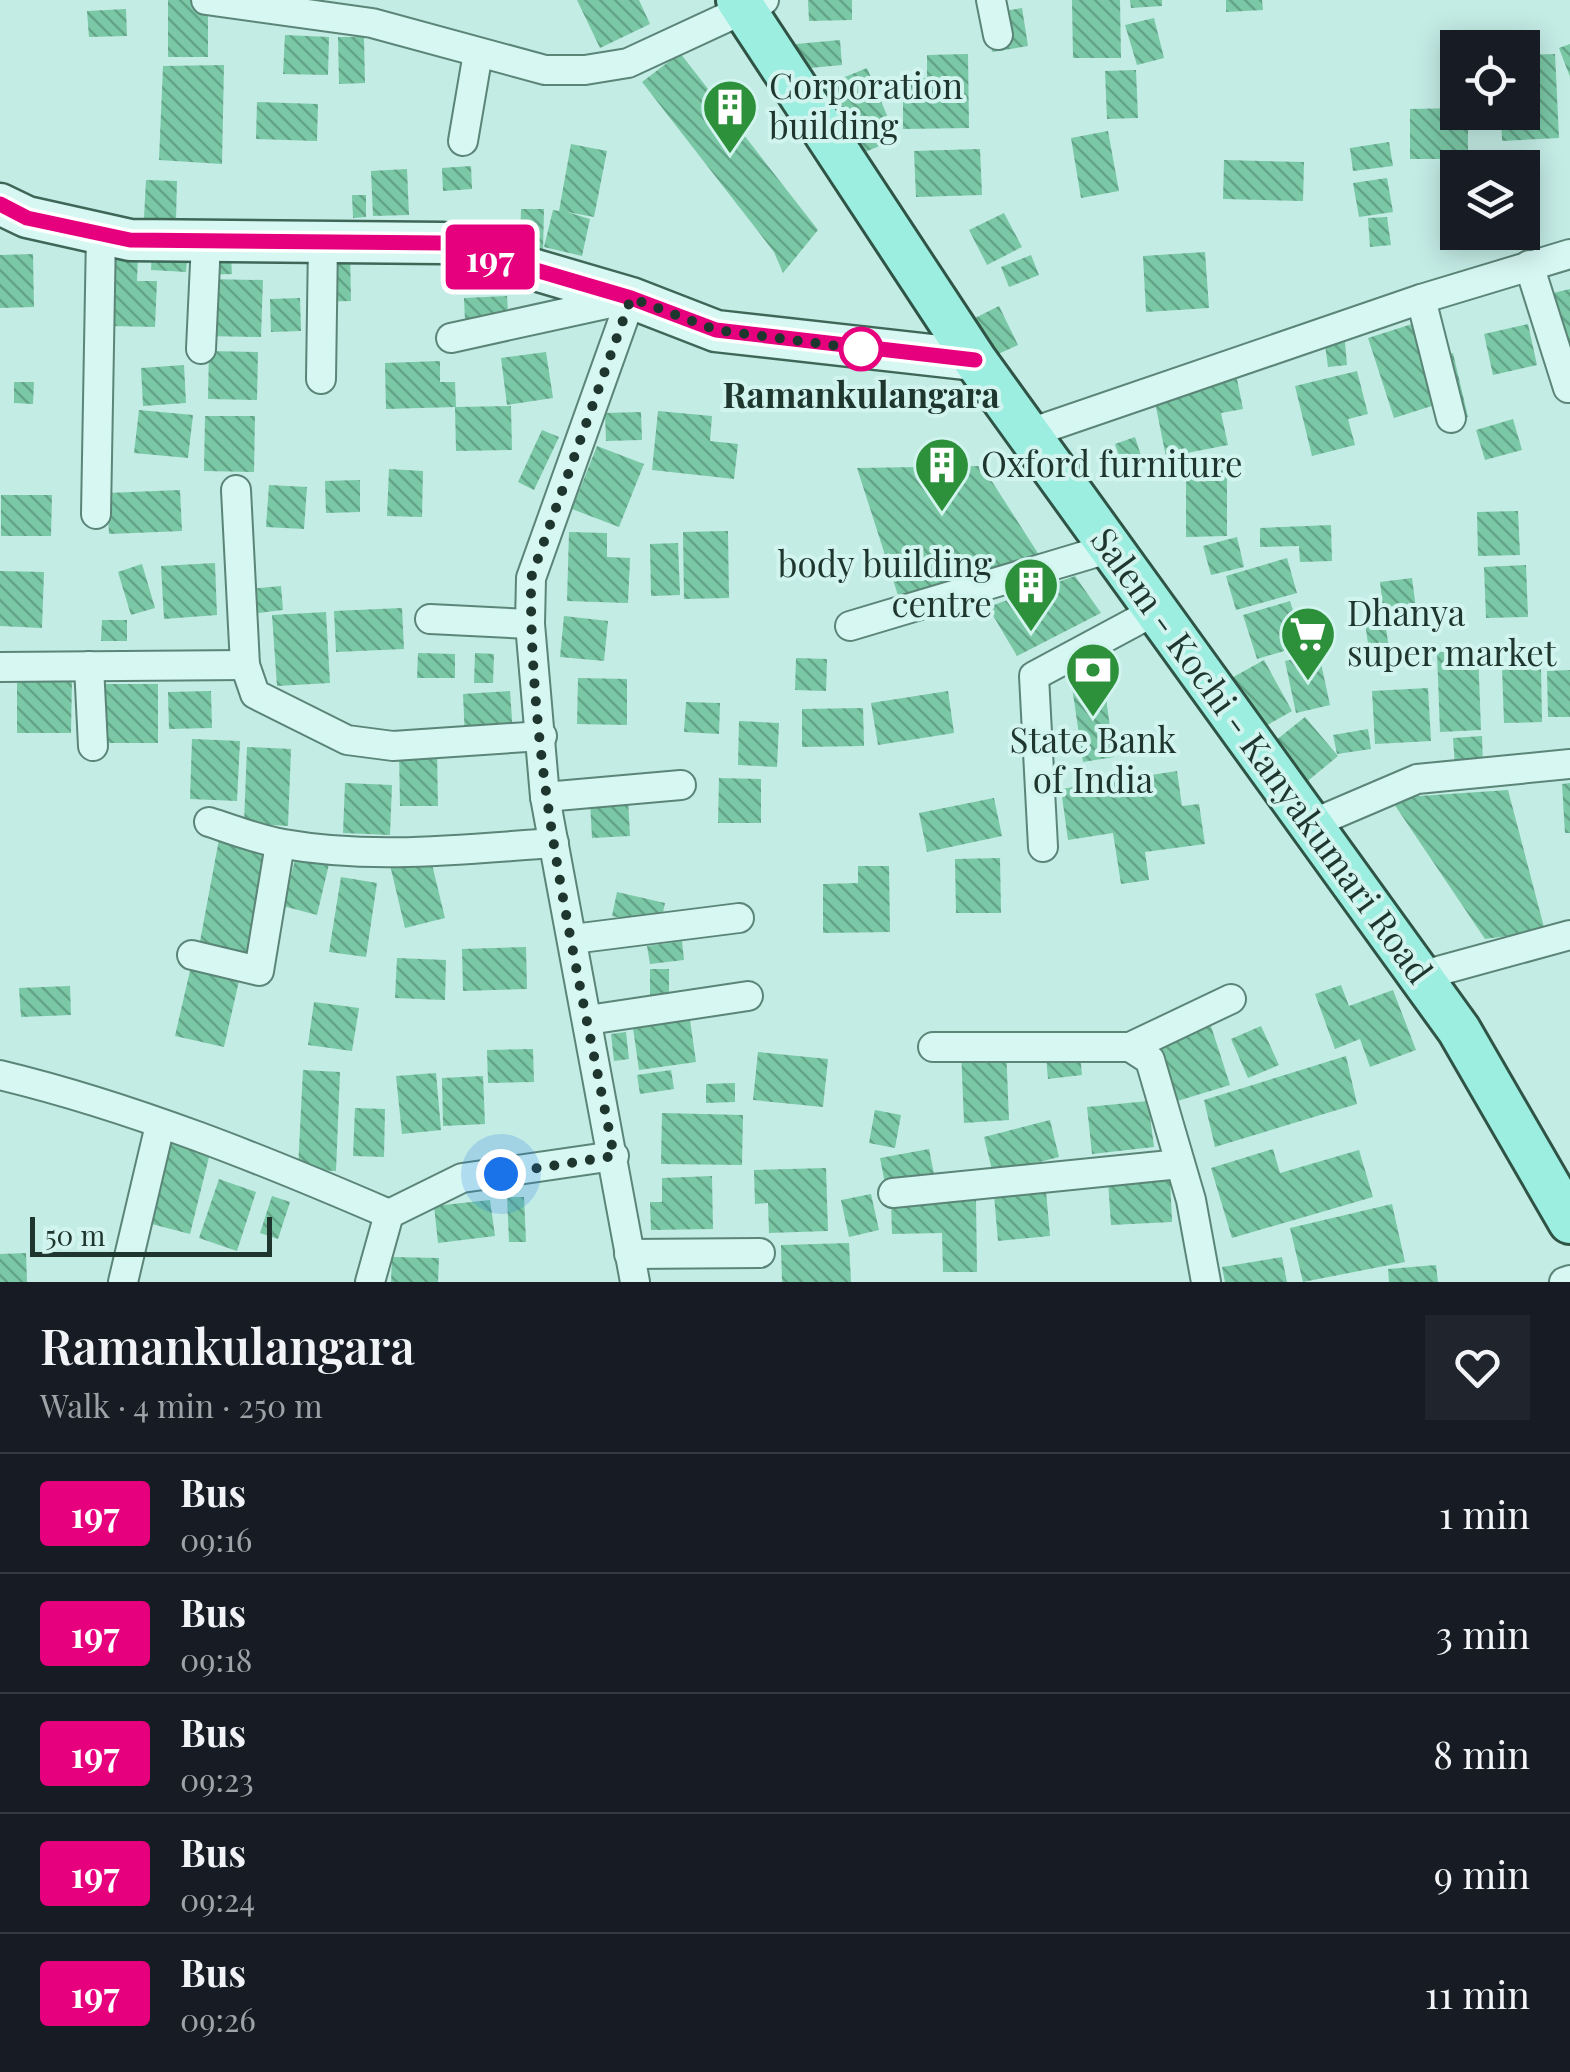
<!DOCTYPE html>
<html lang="en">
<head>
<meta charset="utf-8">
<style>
	body { margin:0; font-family:"Playfair Display",serif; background:#20242c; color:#f1f3f6; height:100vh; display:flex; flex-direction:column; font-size:38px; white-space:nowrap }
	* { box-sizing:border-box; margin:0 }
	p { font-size:32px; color:#9ea1a6 }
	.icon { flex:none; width:55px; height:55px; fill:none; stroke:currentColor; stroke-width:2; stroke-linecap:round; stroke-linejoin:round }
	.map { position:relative; height:1282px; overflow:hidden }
	.sheet { display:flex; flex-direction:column; background:#171b24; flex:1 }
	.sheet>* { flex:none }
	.badge { padding:0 20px; border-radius:8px; font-size:35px; line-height:65px }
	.fabs { position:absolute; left:1440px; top:30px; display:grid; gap:20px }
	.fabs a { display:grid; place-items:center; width:100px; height:100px; border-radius:0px; background:#171b24; box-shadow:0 5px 25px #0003; font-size:50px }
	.scale { position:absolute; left:30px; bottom:25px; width:242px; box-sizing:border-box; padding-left:10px; border:5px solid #1e362d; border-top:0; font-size:28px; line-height:35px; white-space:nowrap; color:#1e362d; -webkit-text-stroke:8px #d2f4ef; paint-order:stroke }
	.you { position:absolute; width:50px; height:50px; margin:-25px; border:8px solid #fff; border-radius:50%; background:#1a73e8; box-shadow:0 0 0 15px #1a73e833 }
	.map>.badge { position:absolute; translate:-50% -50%; box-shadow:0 0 0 5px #fff }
	.round { display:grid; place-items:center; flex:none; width:105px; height:105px; border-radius:0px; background:#20242c }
	.headline { display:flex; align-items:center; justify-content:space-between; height:170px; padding:0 40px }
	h1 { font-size:48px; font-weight:600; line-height:75px }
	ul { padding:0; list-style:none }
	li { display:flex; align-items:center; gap:30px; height:120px; padding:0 40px; border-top:2px solid #363941 }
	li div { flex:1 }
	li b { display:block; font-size:38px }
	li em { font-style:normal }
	li .badge { min-width:110px; font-weight:700; text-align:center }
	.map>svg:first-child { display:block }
	.building { fill:url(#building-back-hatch) }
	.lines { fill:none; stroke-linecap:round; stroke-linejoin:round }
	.street-casing { stroke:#5b8577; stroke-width:32 }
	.secondary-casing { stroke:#3e6758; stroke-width:45 }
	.primary-casing { stroke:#2f5345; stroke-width:48 }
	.street { stroke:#d6f7f2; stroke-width:28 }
	.secondary { stroke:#d6f7f2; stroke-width:40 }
	.primary { stroke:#9ceee0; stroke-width:42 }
	.line-casing { stroke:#fff; stroke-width:22 }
	.line { stroke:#e6007e; stroke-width:15 }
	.walk { stroke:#1e362d; stroke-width:10; stroke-dasharray:0 18 }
	.stop-dot { fill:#fff; stroke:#e6007e; stroke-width:5 }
	.labels { text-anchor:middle; stroke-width:8; stroke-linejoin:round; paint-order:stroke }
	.poi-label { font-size:35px; fill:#1e362d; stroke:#d2f4ef; text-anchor:start }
	.stop-label { font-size:35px; font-weight:bold; fill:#1e362d; stroke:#d2f4ef }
	.street-label { font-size:35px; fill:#1e362d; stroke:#d2f4ef }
</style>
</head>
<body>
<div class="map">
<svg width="1570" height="1282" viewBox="0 0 1570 1282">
	<defs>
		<pattern id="building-back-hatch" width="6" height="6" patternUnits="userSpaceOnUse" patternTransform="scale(2.5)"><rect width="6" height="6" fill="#7ac8a6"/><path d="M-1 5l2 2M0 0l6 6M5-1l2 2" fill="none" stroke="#63a388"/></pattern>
	</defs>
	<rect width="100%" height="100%" fill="#c3ece5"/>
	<!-- building -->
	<g class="building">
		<rect x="168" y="0" width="40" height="57"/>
		<polygon points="577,0 639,0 650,24 600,48"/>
		<polygon points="808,0 852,0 852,20 809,21"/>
		<polygon points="1072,0 1120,0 1121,58 1073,58"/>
		<polygon points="1130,0 1162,0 1162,6 1131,8"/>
		<polygon points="1226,0 1262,0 1263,10 1226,12"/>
		<polygon points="1022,8 1028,46 992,52 985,14"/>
		<polygon points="126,9 127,36 89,37 87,11"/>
		<polygon points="1154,18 1164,58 1137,65 1125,25"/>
		<polygon points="285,35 329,37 328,75 283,74"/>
		<polygon points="338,37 364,37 365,83 339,84"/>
		<polygon points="840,40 842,65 799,69 796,44"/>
		<polygon points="1570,44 1570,77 1559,48"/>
		<polygon points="680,53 818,230 783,273 774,252 642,82"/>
		<polygon points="968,54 969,128 903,129 903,79 927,78 927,55"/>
		<polygon points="1555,54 1559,138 1502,141 1501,112 1522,112 1522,55"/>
		<polygon points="224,65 222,164 159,160 163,66"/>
		<polygon points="867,68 897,139 850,158 820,87"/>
		<polygon points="1136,70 1138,118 1107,119 1105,71"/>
		<polygon points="257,102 318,104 317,141 256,139"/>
		<polygon points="1458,108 1458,112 1468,112 1468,159 1410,159 1410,109"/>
		<polygon points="1108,131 1119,191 1081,198 1071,138"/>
		<polygon points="1389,142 1393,166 1353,171 1350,148"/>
		<polygon points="571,144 607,151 594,217 567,212 590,219 582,256 544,247 553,210 559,211"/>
		<polygon points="980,149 982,195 916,197 914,151"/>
		<polygon points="1224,160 1304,162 1303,201 1223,199"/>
		<polygon points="471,166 472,189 443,191 442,168"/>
		<polygon points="407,169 409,215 373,216 371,171"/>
		<polygon points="1387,178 1393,212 1359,217 1353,183"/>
		<polygon points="146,180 177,181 176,220 144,218"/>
		<polygon points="352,195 366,195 366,217 353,218"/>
		<polygon points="521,209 544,209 543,251 520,250"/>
		<polygon points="1004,213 1022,247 987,265 969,230"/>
		<polygon points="1387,217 1391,245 1370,247 1368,218"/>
		<polygon points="152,247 188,250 186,272 151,270"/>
		<polygon points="310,249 350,249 351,301 311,302"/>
		<polygon points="1205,252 1209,308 1146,312 1143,256"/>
		<polygon points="33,254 34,307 0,308 0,255"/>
		<polygon points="113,255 138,256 137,281 157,281 155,327 111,326"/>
		<polygon points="1031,255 1039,275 1009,287 1001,267"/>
		<polygon points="231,258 232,274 205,275 204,259"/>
		<polygon points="206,279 263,280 261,337 204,336"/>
		<polygon points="1570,289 1570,351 1569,351 1553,293"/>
		<polygon points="507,296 510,341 466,343 464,298"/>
		<polygon points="300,298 301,331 271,332 270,299"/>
		<polygon points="999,306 1018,345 985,360 967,322"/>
		<polygon points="1412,324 1438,404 1394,418 1368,338"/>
		<polygon points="1528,324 1537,365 1493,375 1484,334"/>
		<polygon points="1345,342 1347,365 1328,367 1325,345"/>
		<polygon points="209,351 258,352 257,400 208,399"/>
		<polygon points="546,352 553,398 507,405 501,358"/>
		<polygon points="1453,353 1468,417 1445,422 1430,358"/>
		<polygon points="440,361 440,382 455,382 456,407 386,409 385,363"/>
		<polygon points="184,365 186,403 143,406 141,368"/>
		<polygon points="1357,371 1368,414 1348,419 1355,445 1312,456 1295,386"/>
		<polygon points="1237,379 1243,409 1221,413 1228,445 1166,457 1154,397"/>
		<polygon points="14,382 34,382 33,404 14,403"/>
		<polygon points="511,406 512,450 456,451 455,407"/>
		<polygon points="139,410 193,415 188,458 134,453"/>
		<polygon points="658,411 712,416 710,441 738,444 734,479 652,470"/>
		<polygon points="641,412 642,440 606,441 605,413"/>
		<polygon points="205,416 255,416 254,472 204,471"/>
		<polygon points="1513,419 1522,450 1485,460 1476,430"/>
		<polygon points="542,430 559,437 534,490 518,482"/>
		<polygon points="1135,437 1143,462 1123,468 1115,444"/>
		<polygon points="597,446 644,464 619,527 572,509"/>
		<polygon points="982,466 1043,561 905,617 857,468"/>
		<polygon points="389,469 423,471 422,517 387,516"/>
		<polygon points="1227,470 1227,536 1186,537 1186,471"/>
		<polygon points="360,480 360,512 326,513 325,481"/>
		<polygon points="269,485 307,487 304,529 266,527"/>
		<polygon points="180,490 182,531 109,534 107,493"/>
		<polygon points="1,495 52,495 51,536 1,536"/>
		<polygon points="1518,511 1520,555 1478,556 1477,512"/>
		<polygon points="1331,525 1332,561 1300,562 1299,546 1260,547 1260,528"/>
		<polygon points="728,531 729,598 684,599 683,532"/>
		<polygon points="569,532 607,533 607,557 630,558 628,603 567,601"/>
		<polygon points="1237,537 1244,567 1211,575 1203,546"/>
		<polygon points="678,543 680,595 651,596 650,544"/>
		<polygon points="1287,558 1297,593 1236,610 1226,576"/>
		<polygon points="215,563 217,615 164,619 161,566"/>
		<polygon points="142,564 155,608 131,615 118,572"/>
		<polygon points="1526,565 1528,617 1486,618 1484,567"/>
		<polygon points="0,571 44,572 42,628 0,626"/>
		<polygon points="1075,576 1101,613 1017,656 988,607"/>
		<polygon points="1412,578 1418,624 1386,628 1389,649 1369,651 1362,601 1382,599 1380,582"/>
		<polygon points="281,586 283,610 249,614 247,589"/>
		<polygon points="1290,601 1304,645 1257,659 1243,615"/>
		<polygon points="402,608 404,649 336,652 334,611"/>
		<polygon points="326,612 330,683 277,686 272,615"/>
		<polygon points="564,616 608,621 604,661 560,657"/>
		<polygon points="102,620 127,620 127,641 101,641"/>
		<polygon points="1478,651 1481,730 1440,732 1437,652"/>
		<polygon points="418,653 455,654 455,678 417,678"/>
		<polygon points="475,653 494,654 493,683 474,683"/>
		<polygon points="1319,654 1330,705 1296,713 1285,661"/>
		<polygon points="796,658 827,659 826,691 795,690"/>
		<polygon points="1264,660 1292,711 1257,731 1228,680"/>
		<polygon points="1502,667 1541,667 1542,722 1504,723"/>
		<polygon points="1570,670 1570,717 1548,717 1547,671"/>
		<polygon points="1103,676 1114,757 1083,762 1071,680"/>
		<polygon points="17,678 72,678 71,733 17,733"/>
		<polygon points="578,678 627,679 627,725 577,724"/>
		<polygon points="95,684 158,684 158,743 94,743"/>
		<polygon points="1428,688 1431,741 1375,744 1372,691"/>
		<polygon points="211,691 212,728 169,729 168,692"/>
		<polygon points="510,691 513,734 465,737 463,694"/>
		<polygon points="948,691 954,733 878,745 871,703"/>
		<polygon points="686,702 720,703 719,734 684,732"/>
		<polygon points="863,708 864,746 802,747 802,709"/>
		<polygon points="1305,717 1338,756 1298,789 1265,749"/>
		<polygon points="739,721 779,723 777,767 738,765"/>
		<polygon points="1368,729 1371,749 1337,754 1333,735"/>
		<polygon points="1482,736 1483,765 1455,766 1453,738"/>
		<polygon points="192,739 240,741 237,801 190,799"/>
		<polygon points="247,747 291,749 288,826 244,823"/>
		<polygon points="437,750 438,806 400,806 399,751"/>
		<polygon points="1177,771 1182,806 1199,804 1205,844 1145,852 1149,880 1121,884 1113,833 1068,840 1061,789"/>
		<polygon points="719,778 761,779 761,823 718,823"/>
		<polygon points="345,783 392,785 390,835 343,833"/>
		<polygon points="1570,783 1570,833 1565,833 1562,784"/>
		<polygon points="1508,790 1545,931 1485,939 1390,798"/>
		<polygon points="994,798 1002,836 927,852 919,813"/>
		<polygon points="628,799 630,836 592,838 590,801"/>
		<polygon points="220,834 270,843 248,961 198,952"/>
		<polygon points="296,856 329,864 317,915 283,906"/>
		<polygon points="430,856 445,918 405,928 390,865"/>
		<polygon points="1000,858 1001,913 956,913 955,859"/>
		<polygon points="858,866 889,866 890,932 823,933 823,884 858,883"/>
		<polygon points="341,877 377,883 366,957 329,952"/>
		<polygon points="617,892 665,903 660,926 612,916"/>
		<polygon points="682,941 684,960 650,964 647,946"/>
		<polygon points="526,947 527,989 463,991 462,949"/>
		<polygon points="397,958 446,960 445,1000 395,998"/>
		<polygon points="192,962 241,972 224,1047 175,1036"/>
		<rect x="650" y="969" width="19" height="36"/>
		<polygon points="1341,985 1349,1006 1393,990 1416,1050 1370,1067 1360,1039 1335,1049 1315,994"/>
		<polygon points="70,986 71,1015 21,1017 19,988"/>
		<polygon points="314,1002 359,1008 352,1051 308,1045"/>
		<polygon points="689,1013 696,1062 639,1070 632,1021"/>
		<polygon points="1211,1026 1230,1085 1174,1102 1155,1043"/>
		<polygon points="1261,1026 1279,1065 1248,1078 1231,1039"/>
		<polygon points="626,1032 629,1059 614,1061 611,1034"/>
		<polygon points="1079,1044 1082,1075 1048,1079 1045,1047"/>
		<polygon points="1006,1047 1009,1120 964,1123 961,1049"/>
		<polygon points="533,1049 534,1082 488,1083 487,1050"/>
		<polygon points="758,1052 828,1059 823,1107 753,1100"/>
		<polygon points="1346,1056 1357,1104 1215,1147 1204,1100"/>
		<polygon points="303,1070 340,1072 336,1171 298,1169"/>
		<polygon points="671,1070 674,1089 640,1094 637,1075"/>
		<polygon points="436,1073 441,1130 402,1134 396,1076"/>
		<polygon points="483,1076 485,1124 443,1126 442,1078"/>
		<polygon points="735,1083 735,1102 706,1103 706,1084"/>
		<polygon points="1148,1101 1154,1147 1092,1154 1087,1107"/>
		<polygon points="355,1108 385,1109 384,1157 353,1156"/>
		<polygon points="875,1110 901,1115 895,1148 869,1143"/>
		<polygon points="662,1113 743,1115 742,1165 661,1164"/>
		<polygon points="1050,1120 1059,1157 993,1174 984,1137"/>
		<polygon points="164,1141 210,1153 190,1234 144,1222"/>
		<polygon points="929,1149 935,1179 886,1189 880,1158"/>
		<polygon points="1273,1149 1280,1173 1359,1150 1373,1197 1232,1238 1211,1168"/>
		<polygon points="826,1168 828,1231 769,1233 768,1203 755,1204 754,1170"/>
		<polygon points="712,1176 713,1229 651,1230 650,1202 662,1202 662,1178"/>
		<polygon points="1170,1178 1172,1222 1111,1225 1108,1181"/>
		<polygon points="219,1179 256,1192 237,1251 199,1238"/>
		<polygon points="1046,1191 1050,1236 998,1241 994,1195"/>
		<polygon points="871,1194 879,1230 849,1237 841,1200"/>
		<polygon points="272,1196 290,1202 278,1239 260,1233"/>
		<polygon points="507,1197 524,1197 526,1242 509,1242"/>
		<polygon points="976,1199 977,1272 943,1272 942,1233 892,1234 891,1200"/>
		<polygon points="490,1200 495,1236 438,1243 434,1206"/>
		<polygon points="1392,1204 1405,1262 1303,1282 1290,1228"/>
		<polygon points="849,1243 851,1282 782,1282 781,1245"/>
		<polygon points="26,1253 27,1282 0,1282 0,1254"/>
		<polygon points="392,1257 439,1258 438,1282 391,1282"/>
		<polygon points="1282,1257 1287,1282 1225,1282 1222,1267"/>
		<polygon points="1436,1265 1438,1282 1389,1282 1388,1269"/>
	</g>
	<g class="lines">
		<!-- street casing -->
		<g class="street-casing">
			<g id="street">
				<polyline points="206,0 372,23 545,70 585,70 628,63 764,0"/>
				<polyline points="991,0 998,35"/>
				<polyline points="463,141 478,53"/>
				<polyline points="1529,265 1568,388"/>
				<polyline points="631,298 531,578 530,624 545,797 635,1282"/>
				<polyline points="1421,299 1451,418"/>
				<polyline points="451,338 624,300"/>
				<polyline points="201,349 206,242"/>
				<polyline points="321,379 323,242"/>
				<polyline points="1027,434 1421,299 1570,254"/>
				<polyline points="236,490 245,665 255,694 347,740 393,746 542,736"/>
				<polyline points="96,514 101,234"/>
				<polyline points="430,619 530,624"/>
				<polyline points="850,626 1111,548"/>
				<polyline points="89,666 93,746"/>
				<polyline points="0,667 245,665"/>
				<polyline points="545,797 681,785"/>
				<path d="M209,822C234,830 259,840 284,844C374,860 464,849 554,843"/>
				<polyline points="1314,823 1417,779 1570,764"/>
				<polyline points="1043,847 1034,676 1157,610"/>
				<polyline points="573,939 739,918"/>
				<polyline points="192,955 259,971 280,844"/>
				<polyline points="1420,976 1570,935"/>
				<polyline points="588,1020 748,996"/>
				<polyline points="933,1047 1130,1047 1150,1060 1191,1200 1206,1282"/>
				<polyline points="1130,1047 1231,999"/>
				<path d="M0,1075C133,1107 264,1160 389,1214"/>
				<polyline points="893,1193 1180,1164"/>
				<polyline points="629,1254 760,1253"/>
				<polyline points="123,1282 160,1125"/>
				<polyline points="370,1282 389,1214 462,1178 614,1156"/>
				<polyline points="1564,1282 1570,1280"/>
			</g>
		</g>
		<!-- secondary casing -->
		<g class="secondary-casing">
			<polyline id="secondary" points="0,204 27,217 130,240 443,243 631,298 716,331 975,360"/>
		</g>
		<!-- primary casing -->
		<g class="primary-casing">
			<polyline id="primary" points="738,0 975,360 1459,1030 1570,1222"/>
		</g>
		<!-- street -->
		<use href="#street" class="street"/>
		<!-- secondary -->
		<use href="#secondary" class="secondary"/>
		<!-- primary -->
		<use href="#primary" class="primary"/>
	</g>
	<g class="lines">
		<!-- line casing -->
		<g class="line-casing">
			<polyline id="line" points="0,204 27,218 130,240 444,243 631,298 716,330 975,360"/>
		</g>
		<!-- line -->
		<use href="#line" class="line"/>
		<!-- walk -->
		<path class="walk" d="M501,1174L614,1156C577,965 529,773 531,578L631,298L716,330L861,349"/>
	</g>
	<!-- icons -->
	<defs>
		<g id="building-pin" transform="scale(2.875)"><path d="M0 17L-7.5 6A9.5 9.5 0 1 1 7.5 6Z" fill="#2d913b" stroke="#d2f4ef"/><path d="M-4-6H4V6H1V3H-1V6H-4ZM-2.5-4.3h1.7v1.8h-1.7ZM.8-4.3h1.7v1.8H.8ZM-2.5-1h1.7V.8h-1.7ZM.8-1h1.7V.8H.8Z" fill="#fff"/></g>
		<g id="supermarket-pin" transform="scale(2.875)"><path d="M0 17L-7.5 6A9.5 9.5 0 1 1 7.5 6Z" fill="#2d913b" stroke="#d2f4ef"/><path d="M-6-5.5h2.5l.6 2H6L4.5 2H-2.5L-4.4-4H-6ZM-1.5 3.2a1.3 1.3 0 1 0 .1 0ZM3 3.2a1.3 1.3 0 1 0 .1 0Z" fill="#fff"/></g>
		<g id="bank-pin" transform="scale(2.875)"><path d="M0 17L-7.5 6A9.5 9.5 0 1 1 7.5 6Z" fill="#2d913b" stroke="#d2f4ef"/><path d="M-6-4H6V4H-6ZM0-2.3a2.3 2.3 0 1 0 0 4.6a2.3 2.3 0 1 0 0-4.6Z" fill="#fff"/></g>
	</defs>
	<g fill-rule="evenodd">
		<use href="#building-pin" x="730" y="107"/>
		<use href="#building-pin" x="942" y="465"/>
		<use href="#building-pin" x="1031" y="585"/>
		<use href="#supermarket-pin" x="1308" y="634"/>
		<use href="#bank-pin" x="1093" y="670"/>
	</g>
	<!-- markers -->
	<circle class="stop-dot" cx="861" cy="349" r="20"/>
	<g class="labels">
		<!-- poi labels -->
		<g class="poi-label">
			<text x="769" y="99">Corporation<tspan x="769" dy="40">building</tspan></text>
			<text x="981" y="477">Oxford furniture</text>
			<text x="992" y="577" text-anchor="end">body building<tspan x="992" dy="40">centre</tspan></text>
			<text x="1347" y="626">Dhanya<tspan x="1347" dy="40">super market</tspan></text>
			<text x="1093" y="753" text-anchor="middle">State Bank<tspan x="1093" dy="40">of India</tspan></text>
		</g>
		<!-- stop labels -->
		<g class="stop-label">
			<text x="861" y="408">Ramankulangara</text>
		</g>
		<!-- street labels -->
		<g class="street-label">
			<text transform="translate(1261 756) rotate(54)" y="12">Salem - Kochi - Kanyakumari Road</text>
		</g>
	</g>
</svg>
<div class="fabs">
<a><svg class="icon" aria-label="locate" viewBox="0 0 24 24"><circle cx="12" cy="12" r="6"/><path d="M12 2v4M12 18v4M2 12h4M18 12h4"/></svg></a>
<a><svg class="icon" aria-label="layers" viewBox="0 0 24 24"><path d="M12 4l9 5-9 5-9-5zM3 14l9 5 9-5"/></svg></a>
</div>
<div class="scale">50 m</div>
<div class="you" style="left:501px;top:1174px"></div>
<b class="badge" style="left:490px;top:257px;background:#e6007e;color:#fff">197</b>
</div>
<section class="sheet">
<div class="headline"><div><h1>Ramankulangara</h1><p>Walk · 4 min · 250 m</p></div><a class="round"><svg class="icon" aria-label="heart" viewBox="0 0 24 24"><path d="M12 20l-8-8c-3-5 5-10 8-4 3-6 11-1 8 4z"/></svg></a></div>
<ul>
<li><span class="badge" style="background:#e6007e;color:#fff">197</span><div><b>Bus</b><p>09:16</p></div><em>1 min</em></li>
<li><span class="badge" style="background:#e6007e;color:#fff">197</span><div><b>Bus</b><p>09:18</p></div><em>3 min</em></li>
<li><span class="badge" style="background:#e6007e;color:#fff">197</span><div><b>Bus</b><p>09:23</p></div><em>8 min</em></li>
<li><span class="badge" style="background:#e6007e;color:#fff">197</span><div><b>Bus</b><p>09:24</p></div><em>9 min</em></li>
<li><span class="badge" style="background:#e6007e;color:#fff">197</span><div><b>Bus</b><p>09:26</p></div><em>11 min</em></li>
</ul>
</section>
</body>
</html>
